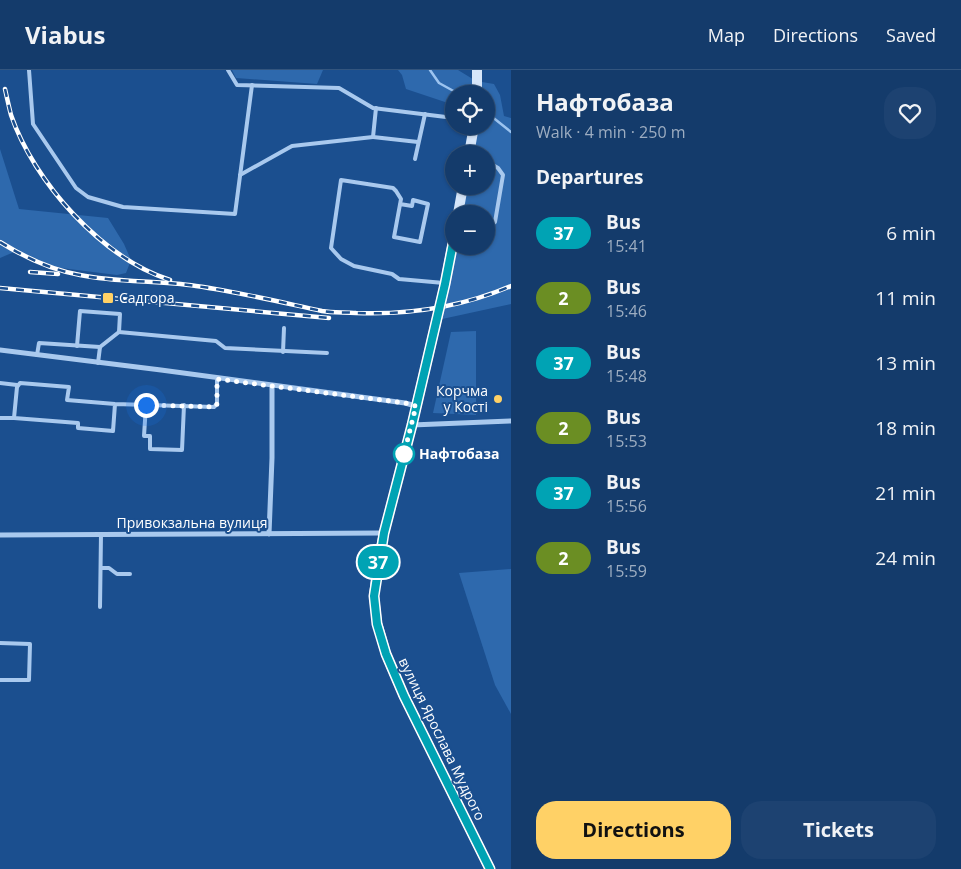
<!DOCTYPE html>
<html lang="en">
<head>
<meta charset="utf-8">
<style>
	body { margin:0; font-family:"Open Sans",sans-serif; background:#1d4271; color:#f1f3f6; height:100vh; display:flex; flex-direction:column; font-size:19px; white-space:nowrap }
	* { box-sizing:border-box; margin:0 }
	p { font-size:16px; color:#9dadc1 }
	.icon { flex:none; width:28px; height:28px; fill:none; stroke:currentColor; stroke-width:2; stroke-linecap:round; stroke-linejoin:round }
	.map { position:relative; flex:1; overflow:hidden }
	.sheet { display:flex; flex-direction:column; background:#143b6b; width:450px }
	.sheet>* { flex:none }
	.badge { padding:0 10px; border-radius:16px; font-size:18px; line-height:32px }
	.controls { position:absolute; left:445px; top:15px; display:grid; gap:10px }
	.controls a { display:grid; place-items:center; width:50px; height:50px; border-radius:50%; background:#143b6b; box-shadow:0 1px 4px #0004,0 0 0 1px #33557e; font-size:25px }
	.you { position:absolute; width:25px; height:25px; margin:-12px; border:4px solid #fff; border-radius:50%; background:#1a73e8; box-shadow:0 0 0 8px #1a73e833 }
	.map>.badge { position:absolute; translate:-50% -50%; box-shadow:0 0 0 2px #fff }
	h2 { padding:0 25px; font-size:19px; line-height:45px }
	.round { display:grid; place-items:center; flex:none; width:52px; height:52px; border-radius:20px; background:#1d4271 }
	.head { display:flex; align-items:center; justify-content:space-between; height:85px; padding:0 25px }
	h1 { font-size:24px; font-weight:700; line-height:38px }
	.cta { display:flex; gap:10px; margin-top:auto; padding:10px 25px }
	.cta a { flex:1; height:58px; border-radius:20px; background:#ffd166; color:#111; font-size:20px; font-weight:700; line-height:58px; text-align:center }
	.cta a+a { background:#1d4271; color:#f1f3f6 }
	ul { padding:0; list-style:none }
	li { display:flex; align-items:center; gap:15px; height:65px; padding:0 25px }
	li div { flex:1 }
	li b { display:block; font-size:19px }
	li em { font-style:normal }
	li .badge { min-width:55px; font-weight:700; text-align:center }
	header { display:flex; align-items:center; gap:30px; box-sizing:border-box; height:70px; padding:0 25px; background:#143b6b; border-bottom:1px solid #33557e }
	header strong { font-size:24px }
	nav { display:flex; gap:28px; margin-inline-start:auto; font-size:18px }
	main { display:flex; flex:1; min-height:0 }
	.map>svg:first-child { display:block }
	.green { fill:#2e69ad }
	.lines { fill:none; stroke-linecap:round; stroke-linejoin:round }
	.stream { stroke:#9cc4f0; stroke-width:2.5 }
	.service { stroke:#a9c9ee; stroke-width:4 }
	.minor { stroke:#a9c9ee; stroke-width:5 }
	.secondary { stroke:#d6e6fa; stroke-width:10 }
	.rail-casing { stroke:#fff; stroke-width:4.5 }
	.rail { stroke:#1b4f8f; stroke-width:2.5; stroke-dasharray:8; stroke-linecap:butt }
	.line-casing { stroke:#fff; stroke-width:11 }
	.line { stroke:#00a3b4; stroke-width:8 }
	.walk { stroke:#fff; stroke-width:5; stroke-dasharray:0 9 }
	.poi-dot { fill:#ffd166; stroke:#1b4f8f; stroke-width:2 }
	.stop-dot { fill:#fff; stroke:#00a3b4; stroke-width:2.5 }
	.labels { text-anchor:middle; stroke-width:4; stroke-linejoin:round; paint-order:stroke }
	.poi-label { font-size:14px; fill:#fff; stroke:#1b4f8f; text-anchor:start }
	.stop-label { font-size:14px; font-weight:bold; fill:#fff; stroke:#1b4f8f; text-anchor:start }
	.street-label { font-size:14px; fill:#fff; stroke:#1b4f8f }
</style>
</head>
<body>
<header>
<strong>Viabus</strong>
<nav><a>Map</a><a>Directions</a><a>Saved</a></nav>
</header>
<main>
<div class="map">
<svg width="511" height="799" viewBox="0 0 511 799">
	<rect width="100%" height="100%" fill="#1b4f8f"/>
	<!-- green -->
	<g class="green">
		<polygon points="232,0 323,0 317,14 236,8"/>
		<polygon points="398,0 458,0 476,11 494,14 500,25 504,46 511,48 511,234 433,251 440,229 454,156 454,176 486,176 486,144 456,144 461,116 486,116 486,84 468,84 473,56 486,56 486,24 454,24 454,44 445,43 448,33 406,19 402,5"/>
		<polygon points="0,79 19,139 108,148 124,174 131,190 126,203 117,205 53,197 14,182 0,188"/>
		<polygon points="476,261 476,345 433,343 451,262"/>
		<polygon points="511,499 511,644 495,615 459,503"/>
	</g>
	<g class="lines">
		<!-- stream -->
		<g class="stream">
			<polyline points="430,0 439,13 459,24"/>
			<polyline points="486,42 511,62"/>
		</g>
		<!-- service -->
		<g class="service">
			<polyline points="29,0 33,54 76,118 88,127 123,137 235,144 252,15"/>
			<polyline points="228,0 237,15 339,18 373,38 454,48"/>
			<polyline points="373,67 418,72"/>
			<polyline points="415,89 425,44"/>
			<polyline points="486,91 498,98 503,105 495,152 486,158"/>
			<polyline points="240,105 292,76 373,67 376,38"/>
			<polyline points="400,134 412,136 413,130 428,134 420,172 394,167 401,129 396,121 393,118 341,110 331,178 341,189 354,196 392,204 399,209 444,213"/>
			<polyline points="77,276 80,241 120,244 119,262 216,271 225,278 327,283"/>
			<polyline points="283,282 284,258"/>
			<polyline points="37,285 39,273 100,277"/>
			<polyline points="98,293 100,277 119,262"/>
			<polyline points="0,313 17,315"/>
			<polyline points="115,334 113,361 78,358 78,353 14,348 17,317 20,313 69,317 67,330 115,334 214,337 217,334 217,309"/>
			<polyline points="146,335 144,366 150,366 150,379 182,380 184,335"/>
			<polyline points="0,348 14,348"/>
			<polyline points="101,498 109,498 117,504 130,504"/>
			<polyline points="100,537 101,464"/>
			<polyline points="0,573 30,574 29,610 0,610"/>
		</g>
		<!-- minor -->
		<g class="minor">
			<polyline points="0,280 161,300 405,333 416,336"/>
			<polyline points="412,355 511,351"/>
			<polyline points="269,464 272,388 272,316"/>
			<polyline points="0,465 383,463"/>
		</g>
		<!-- secondary -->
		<g class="secondary">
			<polyline points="477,24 477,0"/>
			<polyline points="469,84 474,56"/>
			<polyline points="458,144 463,116"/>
			<polyline points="454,167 445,214 412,355 384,463 378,491 374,526 377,553 386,584 404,626 490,799"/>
		</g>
		<!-- rail casing -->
		<g class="rail-casing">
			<g id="rail">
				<path d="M5,19C7,28 9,37 11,45C34,112 102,188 170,210"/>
				<path d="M0,172C24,187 52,200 80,205C118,213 158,210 196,216C239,222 280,232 322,241C333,243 345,242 356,243C409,245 462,237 511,216"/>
				<polyline points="30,202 58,204"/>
				<polyline points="0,218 329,248"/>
			</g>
		</g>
		<!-- rail -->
		<use href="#rail" class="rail"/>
	</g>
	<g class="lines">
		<!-- line casing -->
		<g class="line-casing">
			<polyline id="line" points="454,168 445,214 412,355 384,463 374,526 377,554 386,584 404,626 490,799"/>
		</g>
		<!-- line -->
		<use href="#line" class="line"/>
		<!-- walk -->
		<polyline class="walk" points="146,335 214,337 217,334 217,309 405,333 416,336 404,384"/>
	</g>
	<!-- markers -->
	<g class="poi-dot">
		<rect x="102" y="222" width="12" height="12" rx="2.5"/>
		<circle cx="498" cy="329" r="5"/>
	</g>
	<circle class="stop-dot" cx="404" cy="384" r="10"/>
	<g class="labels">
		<!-- poi labels -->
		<g class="poi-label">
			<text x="119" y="233">Садгора</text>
			<text x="488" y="326" text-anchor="end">Корчма<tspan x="488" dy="16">у Кості</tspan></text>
		</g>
		<!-- stop labels -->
		<g class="stop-label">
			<text x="419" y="389">Нафтобаза</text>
		</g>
		<!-- street labels -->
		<g class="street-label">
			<text x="192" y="458">Привокзальна вулиця</text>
			<text transform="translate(442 669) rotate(64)" y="5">вулиця Ярослава Мудрого</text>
		</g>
	</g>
</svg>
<div class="controls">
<a><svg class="icon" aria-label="locate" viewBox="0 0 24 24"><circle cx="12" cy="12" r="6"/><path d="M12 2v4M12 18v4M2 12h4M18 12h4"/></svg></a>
<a>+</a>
<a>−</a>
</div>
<div class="you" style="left:146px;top:335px"></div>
<b class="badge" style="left:378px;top:492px;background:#00a3b4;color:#fff">37</b>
</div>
<section class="sheet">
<div class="head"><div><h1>Нафтобаза</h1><p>Walk · 4 min · 250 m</p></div><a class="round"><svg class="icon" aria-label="heart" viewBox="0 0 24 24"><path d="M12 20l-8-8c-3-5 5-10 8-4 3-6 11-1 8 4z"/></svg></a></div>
<h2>Departures</h2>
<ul>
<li><span class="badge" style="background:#00a3b4;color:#fff">37</span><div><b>Bus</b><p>15:41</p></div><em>6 min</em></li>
<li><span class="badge" style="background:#6b8e23;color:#fff">2</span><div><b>Bus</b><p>15:46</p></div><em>11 min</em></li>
<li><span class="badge" style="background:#00a3b4;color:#fff">37</span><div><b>Bus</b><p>15:48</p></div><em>13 min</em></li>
<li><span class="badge" style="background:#6b8e23;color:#fff">2</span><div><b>Bus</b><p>15:53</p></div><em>18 min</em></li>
<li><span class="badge" style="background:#00a3b4;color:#fff">37</span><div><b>Bus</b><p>15:56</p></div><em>21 min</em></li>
<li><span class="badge" style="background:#6b8e23;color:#fff">2</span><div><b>Bus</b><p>15:59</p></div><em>24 min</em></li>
</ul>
<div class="cta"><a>Directions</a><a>Tickets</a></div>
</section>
</main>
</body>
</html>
